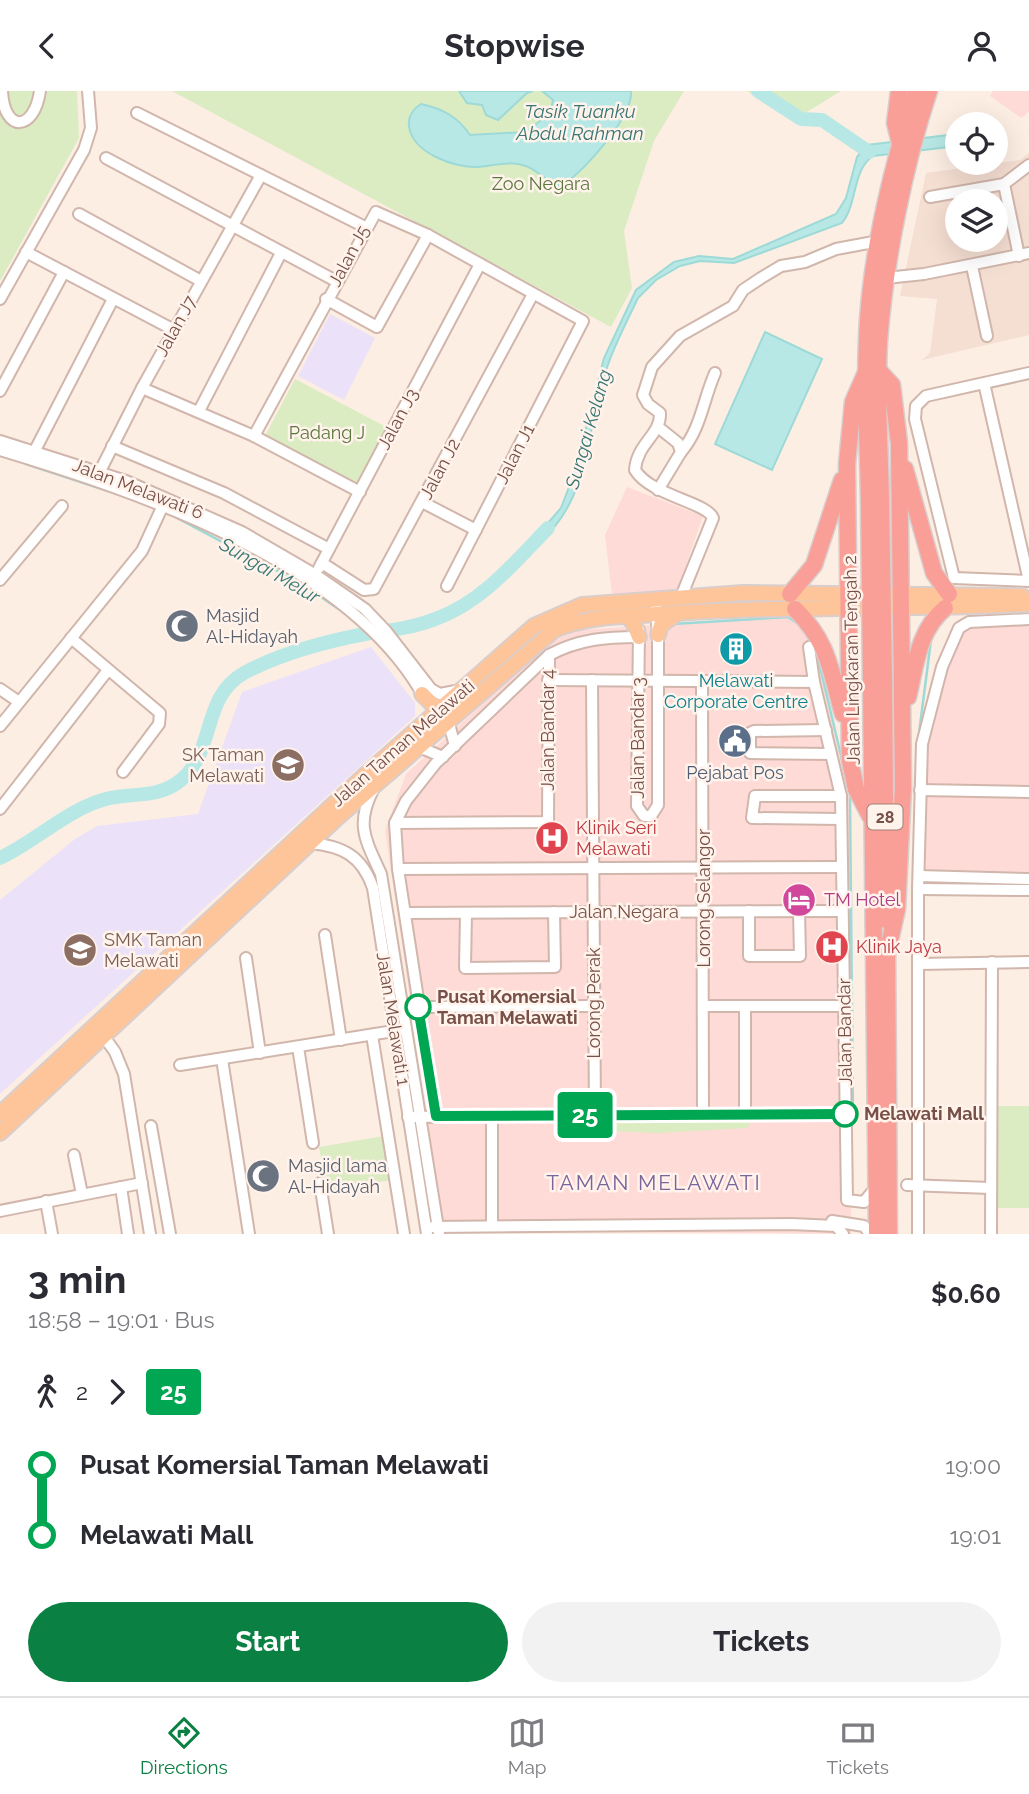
<!DOCTYPE html>
<html lang="en">
<head>
<meta charset="utf-8">
<style>
	body { margin:0; font-family:Raleway,sans-serif; background:#f2f2f3; color:#2b2b33; height:100vh; display:flex; flex-direction:column; font-size:26px; white-space:nowrap }
	* { box-sizing:border-box; margin:0 }
	p { font-size:23px; color:#7c7c81 }
	.icon { flex:none; width:38px; height:38px; fill:none; stroke:currentColor; stroke-width:2; stroke-linecap:round; stroke-linejoin:round }
	.map { position:relative; height:1143px; overflow:hidden }
	.side { display:flex; flex-direction:column; background:#fff; flex:1 }
	.side>* { flex:none }
	.badge { padding:0 14px; border-radius:5px; font-size:24px; line-height:46px }
	.tools { position:absolute; left:945px; top:21px; display:grid; gap:14px }
	.tools a { display:grid; place-items:center; width:63px; height:63px; border-radius:50%; background:#fff; box-shadow:0 7px 28px #0002; font-size:35px }
	.map>.badge { position:absolute; translate:-50% -50%; box-shadow:0 0 0 4px #fff }
	.legs { display:flex; align-items:center; gap:10px; height:77px; padding:0 28px; font-size:23px }
	.legs p { margin-inline-start:auto }
	.headline { display:flex; align-items:center; justify-content:space-between; height:119px; padding:0 28px }
	h1 { font-size:38px; font-weight:700; line-height:52px }
	.button { display:flex; gap:14px; margin-top:auto; padding:14px 28px }
	.button a { flex:1; height:80px; border-radius:42px; background:#0b8043; color:#fff; font-size:28px; font-weight:700; line-height:80px; text-align:center }
	.button a+a { background:#f2f2f3; color:#2b2b33 }
	ul { padding:0 28px; list-style:none }
	li { display:flex; align-items:center; gap:24px; height:70px; font-size:26px }
	li i { display:grid; place-items:center; width:10px; height:100%; margin:0 9px; background:currentColor }
	li i::after { content:''; width:18px; height:18px; margin:-9px; border:5px solid; border-radius:50%; background:#fff }
	li p { margin-inline-start:auto }
	li:first-child i { background:linear-gradient(#0000 50%,currentColor 0) }
	li:last-child i { background:linear-gradient(currentColor 50%,#0000 0) }
	header { display:flex; justify-content:space-between; align-items:center; height:91px; padding:0 28px; background:#fff; font-size:32px; font-weight:700 }
	.menu { display:flex; justify-content:space-around; align-items:center; height:98px; border-top:2px solid #e1e1e2; background:#fff; font-size:19px; color:#7c7c81 }
	.menu a { display:grid; justify-items:center; gap:4px }
	.menu .active { color:#0b8043 }
	.map>svg:first-child { display:block }
	.residential { fill:#f5ded2; fill-rule:evenodd }
	.commercial { fill:#fedbd7 }
	.education { fill:#ebe1f9 }
	.green { fill:#dbebc2 }
	.water { fill:#b8e8e5; stroke:#9ddad7; stroke-width:2 }
	.lines { fill:none; stroke-linecap:round; stroke-linejoin:round }
	.stream { stroke:#9ddad7; stroke-width:2.5 }
	.river { stroke:#b8e8e5; stroke-width:14 }
	.minor-casing { stroke:#d1b6ac; stroke-width:14 }
	.major-casing { stroke:#d9cecc; stroke-width:18 }
	.highway-casing { stroke:#d9cecc; stroke-width:19 }
	.minor { stroke:#fff; stroke-width:10 }
	.major { stroke:#fec59a; stroke-width:14 }
	.highway { stroke:#fa9e98; stroke-width:16 }
	.highway-bridge-casing { stroke:#d9cecc; stroke-width:19; stroke-linecap:butt }
	.highway-bridge { stroke:#fa9e98; stroke-width:16 }
	.line-1-casing { stroke:#fff; stroke-width:16 }
	.line-1 { stroke:#00a651; stroke-width:10 }
	.stop-1-dot { fill:#fff; stroke:#00a651; stroke-width:3.5 }
	.labels { text-anchor:middle; stroke-width:5; stroke-linejoin:round; paint-order:stroke }
	.shield { fill:#fff3eb; stroke:#a08179; stroke-width:2 }
	.shield-label { font-size:16px; font-weight:bold; fill:#775048 }
	.park-label { font-size:18px; fill:#5a773d; stroke:#fff3eb }
	.street-label { font-size:18px; fill:#775048; stroke:#fff3eb }
	.worship-label { font-size:18px; fill:#5b616d; stroke:#fff3eb; text-anchor:start }
	.culture-label { font-size:18px; fill:#0d838f; stroke:#fff3eb }
	.education-label { font-size:18px; fill:#785e54; stroke:#fff3eb; text-anchor:end }
	.service-label { font-size:18px; fill:#4e5e75; stroke:#fff3eb }
	.health-label { font-size:18px; fill:#be3a42; stroke:#fff3eb; text-anchor:start }
	.hotel-label { font-size:18px; fill:#b23c85; stroke:#fff3eb; text-anchor:start }
	.stop-label { font-size:18px; font-weight:bold; fill:#775048; stroke:#fff3eb; text-anchor:start }
	.water-label { font-size:19px; font-style:italic; fill:#387674; stroke:#fff3eb }
	.quarter-label { font-size:21px; letter-spacing:2px; fill:#7d649b; stroke:#fff3eb }
</style>
</head>
<body>
<header><svg class="icon" aria-label="back" viewBox="0 0 24 24"><path d="M15 5l-7 7 7 7"/></svg>Stopwise<svg class="icon" aria-label="person" viewBox="0 0 24 24"><circle cx="12" cy="8" r="4"/><path d="M4 21q1-7 8-7t8 7"/></svg></header>
<div class="map">
<svg width="1029" height="1143" viewBox="0 0 1029 1143">
	<rect width="100%" height="100%" fill="#fdeee4"/>
	<!-- residential -->
	<path class="residential" d="M1029,62V244L922,269L930,262L937,208L900,205L926,82L1020,69ZM957,110H996V149H957Z"/>
	<!-- commercial -->
	<g class="commercial">
		<polygon points="993,0 1029,0 1029,21 1021,27 990,5"/>
		<polygon points="627,396 703,425 677,500 612,504 605,444"/>
		<polygon points="785,526 812,542 850,712 851,1143 444,1140 385,739 406,683 550,551 577,539"/>
		<polygon points="1029,533 1029,785 922,782 925,653 944,578 962,538 971,534"/>
	</g>
	<!-- education -->
	<g class="education">
		<polygon points="330,223 375,247 344,309 298,285"/>
		<polygon points="371,556 415,612 415,625 0,1003 0,809 75,748 97,735 198,723 242,601"/>
	</g>
	<!-- green -->
	<g class="green">
		<polygon points="0,0 77,0 79,47 0,190"/>
		<polygon points="172,0 684,0 654,50 624,140 632,197 611,236"/>
		<polygon points="747,0 841,0 794,29"/>
		<polygon points="295,288 390,338 359,397 264,347"/>
		<rect x="998" y="1015" width="31" height="102"/>
		<polygon points="748,1030 750,1033 747,1037 658,1042 581,1039 570,1036 570,1031"/>
		<polygon points="384,1045 391,1089 327,1100 319,1056"/>
	</g>
	<!-- water -->
	<g class="water">
		<polygon points="459,0 533,0 527,2 498,29 486,24 482,14 467,12"/>
		<path d="M542,0H631C633,27 584,79 562,95C547,93 540,80 526,75C510,69 493,75 477,76C455,77 412,62 409,35C408,26 413,18 421,13C443,18 457,25 470,44L526,41L550,22L553,9Z"/>
		<path d="M957,43V55L873,65C852,79 858,112 842,132L734,172L700,170L680,175L656,189L638,207C624,236 609,265 601,296C586,351 586,414 538,452L534,448L561,417L575,380L604,267L636,199L674,171L699,165L733,168L836,123L846,107L857,66L867,54Z"/>
		<polygon points="765,241 822,268 772,379 715,353"/>
	</g>
	<g class="lines">
		<!-- stream -->
		<g class="stream">
			<polyline points="26,373 123,405"/>
			<polyline points="175,426 302,493 337,517"/>
			<polyline points="673,533 788,526 800,534"/>
			<polyline points="817,563 842,669"/>
			<polyline points="918,650 931,549"/>
			<polyline points="850,702 853,1028"/>
		</g>
		<!-- river -->
		<g class="river">
			<polyline points="758,0 801,28 822,29 869,61"/>
			<path d="M0,767C36,750 68,718 106,708C134,701 158,708 181,689C216,660 201,606 244,582C283,561 327,550 370,542C393,539 416,536 438,527C483,510 515,471 548,437"/>
		</g>
		<!-- minor casing -->
		<g class="minor-casing">
			<g id="minor">
				<path d="M2,0C4,42 34,41 40,0"/>
				<polyline points="137,22 365,136"/>
				<polyline points="106,67 336,190"/>
				<polyline points="1004,93 1019,165"/>
				<polyline points="930,106 1004,93 1029,74"/>
				<polyline points="79,123 201,190"/>
				<polyline points="26,161 174,239"/>
				<polyline points="972,175 987,245"/>
				<polyline points="886,187 924,183 1029,162"/>
				<polyline points="0,208 84,59 91,37 88,0"/>
				<polyline points="326,208 377,236 428,144"/>
				<polyline points="984,292 1029,490 954,487 915,328 916,315 926,305 1029,282"/>
				<polyline points="142,297 254,345 360,401"/>
				<polyline points="0,300 64,181"/>
				<polyline points="199,320 281,162"/>
				<polyline points="254,345 376,121 428,144 583,230 447,495"/>
				<polyline points="0,350 126,390 242,441 316,484 365,518 386,540 431,598 440,603 461,599"/>
				<polyline points="112,355 224,402 329,458"/>
				<path d="M0,359C139,401 352,472 425,608"/>
				<path d="M681,361C701,338 703,309 715,282"/>
				<polyline points="31,367 113,208"/>
				<polyline points="97,386 142,297 261,84"/>
				<polyline points="658,399 681,361 678,352 658,336"/>
				<polyline points="422,411 476,439"/>
				<polyline points="322,472 364,499 374,498 533,203"/>
				<polyline points="319,477 480,173"/>
				<polyline points="0,489 62,415"/>
				<path d="M681,506L713,427C707,411 651,405 635,379C637,352 661,344 660,322L648,313L643,304L652,276L680,245L733,215L743,199L761,187L781,175L805,171L836,158L879,150"/>
				<polyline points="639,539 637,715 644,725 651,725 658,714 658,544 655,508"/>
				<polyline points="71,547 160,622 159,633 123,681"/>
				<polyline points="809,556 814,591 841,705 847,1109 864,1111 877,1095"/>
				<polyline points="548,589 814,591"/>
				<polyline points="592,589 595,1024"/>
				<polyline points="702,590 703,1024"/>
				<polyline points="0,598 19,611"/>
				<polyline points="448,629 455,655"/>
				<polyline points="0,635 142,460 165,410"/>
				<polyline points="826,639 754,640 750,642 750,662 831,663"/>
				<polyline points="419,656 443,666"/>
				<path d="M374,697C355,733 365,748 381,783L439,1143"/>
				<polyline points="920,699 1029,701"/>
				<polyline points="841,705 755,705 752,727 841,728"/>
				<polyline points="0,718 108,579"/>
				<polyline points="395,732 548,731 549,564"/>
				<path d="M310,752C343,755 362,765 373,797L427,1143"/>
				<polyline points="398,778 842,776"/>
				<polyline points="919,785 1029,788"/>
				<polyline points="918,798 1029,799"/>
				<polyline points="749,820 749,865 800,865 799,820"/>
				<polyline points="405,822 842,820"/>
				<polyline points="466,822 465,877 555,876 554,821"/>
				<polyline points="325,844 341,949"/>
				<polyline points="246,867 260,962"/>
				<polyline points="919,873 1029,871"/>
				<polyline points="704,915 845,915"/>
				<polyline points="418,916 594,915"/>
				<polyline points="372,944 404,1143"/>
				<polyline points="105,947 115,961 124,983 150,1143"/>
				<polyline points="298,956 313,1052"/>
				<polyline points="222,968 249,1143"/>
				<polyline points="180,974 400,939"/>
				<polyline points="745,1024 745,915"/>
				<path d="M436,1025L398,778L395,732L406,710L436,672L549,564C579,548 606,546 639,546"/>
				<polyline points="408,1026 845,1023"/>
				<polyline points="151,1035 170,1143"/>
				<polyline points="74,1064 82,1103"/>
				<polyline points="320,1092 328,1143"/>
				<polyline points="907,1094 991,1097"/>
				<polyline points="121,1096 128,1143"/>
				<polyline points="46,1110 52,1143"/>
				<polyline points="0,1120 142,1092"/>
				<polyline points="832,1130 864,1135 870,1143"/>
				<polyline points="492,1135 492,1026"/>
				<polyline points="432,1136 791,1133 836,1135 843,1143"/>
				<polyline points="918,1143 918,798 922,653 942,576 959,537 969,531 1029,528"/>
				<polyline points="991,1143 992,871"/>
			</g>
		</g>
		<!-- major casing -->
		<g class="major-casing">
			<g id="major">
				<polyline points="626,525 633,531 639,546"/>
				<polyline points="658,544 661,534 678,522"/>
				<polyline points="422,603 435,616 447,622"/>
				<polyline points="0,1023 365,684 534,535 582,514 743,502 1022,505"/>
				<path d="M0,1042L337,727L554,539C592,523 635,525 675,522C793,514 911,519 1029,513"/>
			</g>
		</g>
		<!-- highway casing -->
		<g class="highway-casing">
			<g id="highway">
				<polyline points="899,0 895,32 900,52"/>
				<polyline points="867,279 853,311 847,373 850,670 856,698 870,725"/>
				<polyline points="878,279 892,294 899,352 903,696 897,818 887,863"/>
				<polyline points="905,378 934,482 949,503"/>
				<path d="M869,410C868,350 864,289 868,229C873,155 894,70 916,0"/>
				<path d="M881,410C880,357 876,303 879,250C885,171 904,75 929,0"/>
				<polyline points="790,503 814,474 842,389"/>
				<path d="M795,518C829,552 830,578 843,623"/>
				<polyline points="884,588 886,829"/>
				<polyline points="871,589 877,1143"/>
				<path d="M908,606C916,573 918,540 945,517"/>
				<polyline points="887,855 889,1143"/>
			</g>
		</g>
		<!-- minor -->
		<use href="#minor" class="minor"/>
		<!-- major -->
		<use href="#major" class="major"/>
		<!-- highway -->
		<use href="#highway" class="highway"/>
		<!-- highway-bridge casing -->
		<g class="highway-bridge-casing">
			<g id="highway-bridge">
				<polyline points="869,410 871,589"/>
				<polyline points="881,410 884,588"/>
			</g>
		</g>
		<!-- highway-bridge -->
		<use href="#highway-bridge" class="highway-bridge"/>
	</g>
	<g class="lines">
		<!-- line-1 casing -->
		<g class="line-1-casing">
			<polyline id="line-1" points="418,916 436,1025 845,1023"/>
		</g>
		<!-- line-1 -->
		<use href="#line-1" class="line-1"/>
	</g>
	<!-- icons -->
	<defs>
		<g id="mosque-disc" transform="scale(1.75)"><circle r="9.5" fill="#6b7280" stroke="#fff3eb"/><path d="M3.5-4.9A6 6 0 1 0 3.5 4.9A5 5 0 1 1 3.5-4.9Z" fill="#fff"/></g>
		<g id="building-disc" transform="scale(1.75)"><circle r="9.5" fill="#0f9aa8" stroke="#fff3eb"/><path d="M-4-6H4V6H1V3H-1V6H-4ZM-2.5-4.3h1.7v1.8h-1.7ZM.8-4.3h1.7v1.8H.8ZM-2.5-1h1.7V.8h-1.7ZM.8-1h1.7V.8H.8Z" fill="#fff"/></g>
		<g id="civic-disc" transform="scale(1.75)"><circle r="9.5" fill="#5c6f8a" stroke="#fff3eb"/><path d="M-.6-6.5H3V-4.5H.6V-3L4-1V1h2V6H-6V1h2V-1L-.6-3ZM-1.2 2.5V6h2.4V2.5Z" fill="#fff"/></g>
		<g id="school-disc" transform="scale(1.75)"><circle r="9.5" fill="#8d6e63" stroke="#fff3eb"/><path d="M0-5L7-2L0 1L-7-2ZM-4 1L0 2.5L4 1V4Q0 6-4 4Z" fill="#fff"/></g>
		<g id="hospital-disc" transform="scale(1.75)"><circle r="9.5" fill="#e0444e" stroke="#fff3eb"/><path d="M-5-5h3v3.5h4V-5h3V5h-3V1.5h-4V5h-3Z" fill="#fff"/></g>
		<g id="hotel-disc" transform="scale(1.75)"><circle r="9.5" fill="#d1479c" stroke="#fff3eb"/><path d="M-6-4.5h1.5V1H6V5H4.5V3h-9V5H-6ZM-4 0a1.8 1.8 0 1 1 3.6 0ZM.5 0V-2.5h3Q6-2.5 6 0Z" fill="#fff"/></g>
	</defs>
	<g fill-rule="evenodd">
		<use href="#mosque-disc" x="182" y="535"/>
		<use href="#building-disc" x="736" y="558"/>
		<use href="#civic-disc" x="735" y="650"/>
		<use href="#school-disc" x="288" y="674"/>
		<use href="#hospital-disc" x="552" y="747"/>
		<use href="#hotel-disc" x="799" y="809"/>
		<use href="#hospital-disc" x="832" y="856"/>
		<use href="#school-disc" x="80" y="859"/>
		<use href="#mosque-disc" x="263" y="1085"/>
	</g>
	<!-- markers -->
	<g class="stop-1-dot">
		<circle cx="418" cy="916" r="12"/>
		<circle cx="845" cy="1023" r="12"/>
	</g>
	<g class="labels">
		<!-- shield labels -->
		<rect class="shield" x="867.5" y="713.5" width="35" height="25" rx="5"/>
		<g class="shield-label">
			<text x="885" y="732">28</text>
		</g>
		<!-- park labels -->
		<g class="park-label">
			<text x="541" y="99">Zoo Negara</text>
			<text x="327" y="348">Padang J</text>
		</g>
		<!-- street labels -->
		<g class="street-label">
			<text transform="translate(349 165) rotate(-62)" y="6">Jalan J5</text>
			<text transform="translate(176 235) rotate(-61)" y="6">Jalan J7</text>
			<text transform="translate(398 328) rotate(-62)" y="6">Jalan J3</text>
			<text transform="translate(515 363) rotate(-63)" y="6">Jalan J1</text>
			<text transform="translate(440 378) rotate(-62)" y="6">Jalan J2</text>
			<text transform="translate(138 398) rotate(21)" y="6">Jalan Melawati 6</text>
			<text transform="translate(852 569) rotate(-91)" y="6">Jalan Lingkaran Tengah 2</text>
			<text transform="translate(548 639) rotate(-90)" y="6">Jalan Bandar 4</text>
			<text transform="translate(638 647) rotate(-90)" y="6">Jalan Bandar 3</text>
			<text transform="translate(403 652) rotate(-41)" y="6">Jalan Taman Melawati</text>
			<text transform="translate(704 807) rotate(-90)" y="6">Lorong Selangor</text>
			<text x="624" y="827">Jalan Negara</text>
			<text transform="translate(594 912) rotate(-90)" y="6">Lorong Perak</text>
			<text transform="translate(393 928) rotate(81)" y="6">Jalan Melawati 1</text>
			<text transform="translate(845 941) rotate(-91)" y="6">Jalan Bandar</text>
		</g>
		<!-- worship labels -->
		<g class="worship-label">
			<text x="206" y="531">Masjid<tspan x="206" dy="21">Al-Hidayah</tspan></text>
			<text x="288" y="1081">Masjid lama<tspan x="288" dy="21">Al-Hidayah</tspan></text>
		</g>
		<!-- culture labels -->
		<g class="culture-label">
			<text x="736" y="596">Melawati<tspan x="736" dy="21">Corporate Centre</tspan></text>
		</g>
		<!-- education labels -->
		<g class="education-label">
			<text x="264" y="670">SK Taman<tspan x="264" dy="21">Melawati</tspan></text>
			<text x="104" y="855" text-anchor="start">SMK Taman<tspan x="104" dy="21">Melawati</tspan></text>
		</g>
		<!-- service labels -->
		<g class="service-label">
			<text x="735" y="688">Pejabat Pos</text>
		</g>
		<!-- health labels -->
		<g class="health-label">
			<text x="576" y="743">Klinik Seri<tspan x="576" dy="21">Melawati</tspan></text>
			<text x="856" y="862">Klinik Jaya</text>
		</g>
		<!-- hotel labels -->
		<g class="hotel-label">
			<text x="824" y="815">TM Hotel</text>
		</g>
		<!-- stop labels -->
		<g class="stop-label">
			<text x="437" y="912">Pusat Komersial<tspan x="437" dy="21">Taman Melawati</tspan></text>
			<text x="864" y="1029">Melawati Mall</text>
		</g>
		<!-- water labels -->
		<g class="water-label">
			<text x="580" y="27">Tasik Tuanku<tspan x="580" dy="22">Abdul Rahman</tspan></text>
			<text transform="translate(588 338) rotate(-74)" y="7">Sungai Kelang</text>
			<text transform="translate(270 479) rotate(30)" y="7">Sungai Melur</text>
		</g>
		<!-- quarter labels -->
		<g class="quarter-label">
			<text x="654" y="1099">TAMAN MELAWATI</text>
		</g>
	</g>
</svg>
<div class="tools">
<a><svg class="icon" aria-label="locate" viewBox="0 0 24 24"><circle cx="12" cy="12" r="6"/><path d="M12 2v4M12 18v4M2 12h4M18 12h4"/></svg></a>
<a><svg class="icon" aria-label="layers" viewBox="0 0 24 24"><path d="M12 4l9 5-9 5-9-5zM3 14l9 5 9-5"/></svg></a>
</div>
<b class="badge" style="left:585px;top:1024px;background:#00a651;color:#fff">25</b>
</div>
<section class="side">
<div class="headline"><div><h1>3 min</h1><p>18:58 – 19:01 · Bus</p></div><b>$0.60</b></div>
<div class="legs"><svg class="icon" aria-label="walk" viewBox="0 0 24 24"><circle cx="13" cy="4" r="2"/><path d="M13 8l-2 6 4 7M11 14l-3 7M7 12l3-4h3l4 4"/></svg>2<svg class="icon" aria-label="forward" viewBox="0 0 24 24"><path d="M9 5l7 7-7 7"/></svg><b class="badge" style="background:#00a651;color:#fff">25</b></div>
<ul>
<li><i style="color:#00a651"></i><b>Pusat Komersial Taman Melawati</b><p>19:00</p></li>
<li><i style="color:#00a651"></i><b>Melawati Mall</b><p>19:01</p></li>
</ul>
<div class="button"><a>Start</a><a>Tickets</a></div>
</section>
<nav class="menu">
<a class="active"><svg class="icon" aria-label="directions" viewBox="0 0 24 24"><path d="M12 3l9 9-9 9-9-9zM9 14v-3h6M13 9l2 2-2 2"/></svg>Directions</a>
<a><svg class="icon" aria-label="map" viewBox="0 0 24 24"><path d="M3 6l6-2 6 2 6-2v14l-6 2-6-2-6 2zM9 4v14M15 6v14"/></svg>Map</a>
<a><svg class="icon" aria-label="tickets" viewBox="0 0 24 24"><path d="M3 7h18v10H3zM15 7v10"/></svg>Tickets</a>
</nav>
</body>
</html>
